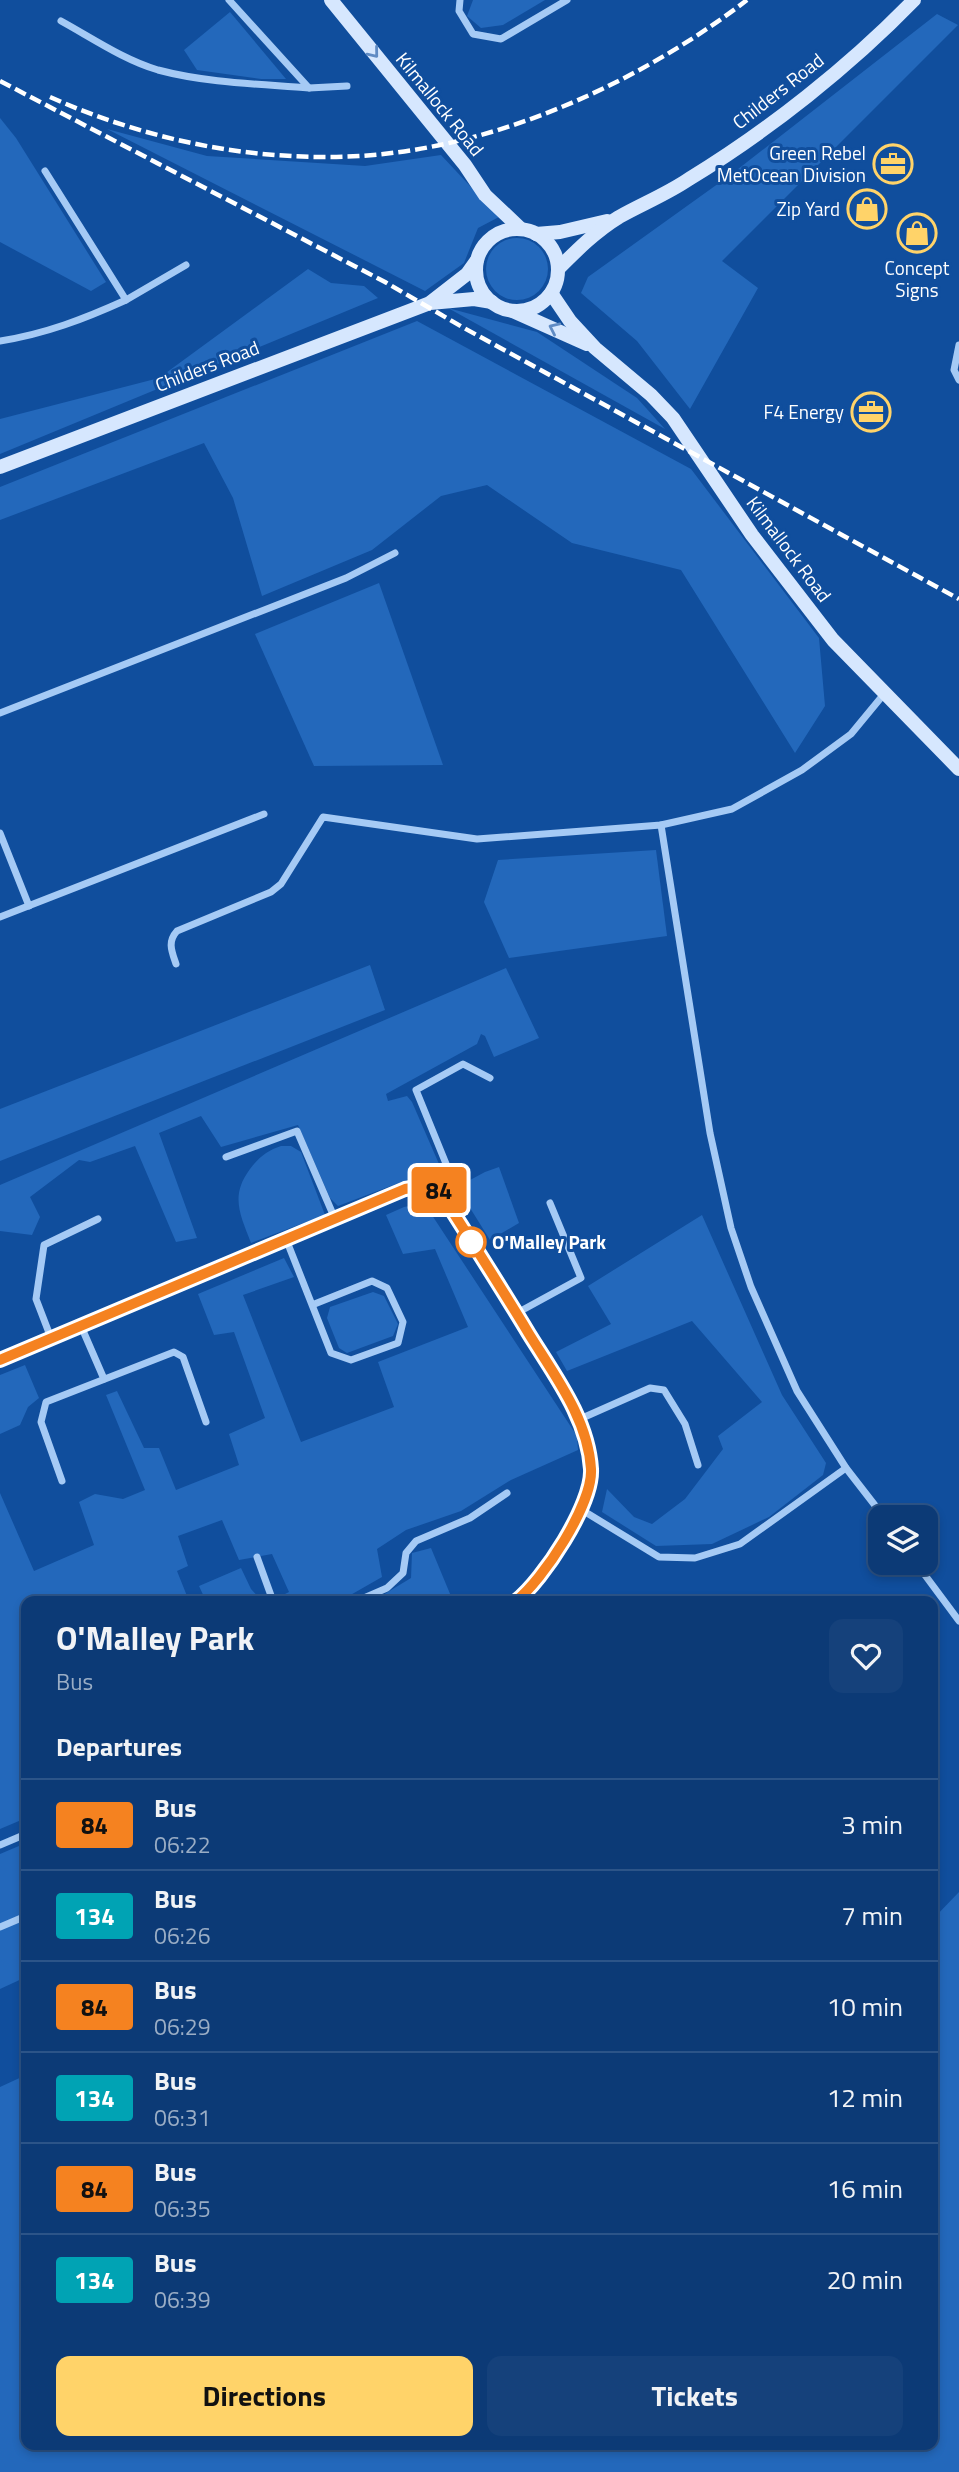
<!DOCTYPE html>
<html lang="en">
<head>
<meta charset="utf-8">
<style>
	body { margin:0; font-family:"Titillium Web",sans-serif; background:#15417b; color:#f1f3f6; height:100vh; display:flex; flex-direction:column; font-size:26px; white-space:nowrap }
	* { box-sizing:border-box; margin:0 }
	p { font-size:23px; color:#9aadc5 }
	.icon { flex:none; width:38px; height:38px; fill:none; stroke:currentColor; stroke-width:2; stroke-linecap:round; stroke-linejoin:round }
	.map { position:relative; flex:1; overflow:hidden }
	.details { position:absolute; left:21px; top:1596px; width:917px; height:854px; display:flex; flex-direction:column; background:#0c3a76; border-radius:14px; box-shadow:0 4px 10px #0003,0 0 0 2px #2c5488 }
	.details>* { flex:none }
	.badge { padding:0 14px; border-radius:5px; font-size:24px; line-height:46px }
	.buttons { position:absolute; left:868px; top:1505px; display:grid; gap:14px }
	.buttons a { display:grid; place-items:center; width:70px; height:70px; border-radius:14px; background:#0c3a76; box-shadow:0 4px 10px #0003,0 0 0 2px #2c5488; font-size:35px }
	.map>.badge { position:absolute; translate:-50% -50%; box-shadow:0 0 0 4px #fff }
	h2 { padding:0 35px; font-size:26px; line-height:63px }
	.round { display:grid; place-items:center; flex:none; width:74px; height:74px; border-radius:14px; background:#15417b }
	.overview { display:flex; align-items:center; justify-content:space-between; height:119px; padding:0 35px }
	h1 { font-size:33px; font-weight:700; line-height:52px }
	.primary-button { display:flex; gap:14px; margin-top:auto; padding:14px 35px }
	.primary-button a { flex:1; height:80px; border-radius:14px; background:#ffd369; color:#111; font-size:28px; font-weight:700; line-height:80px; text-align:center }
	.primary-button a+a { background:#15417b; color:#f1f3f6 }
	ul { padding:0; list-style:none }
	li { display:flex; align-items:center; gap:21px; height:91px; padding:0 35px; border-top:2px solid #2c5488 }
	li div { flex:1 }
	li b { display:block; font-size:26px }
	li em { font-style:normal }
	li .badge { min-width:77px; font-weight:700; text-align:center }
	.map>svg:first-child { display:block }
	.green { fill:#2368bb }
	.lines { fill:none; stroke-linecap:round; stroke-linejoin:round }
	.street { stroke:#a5caf5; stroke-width:7 }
	.secondary { stroke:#d6e7fe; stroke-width:14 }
	.rail { stroke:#fff; stroke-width:4.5; stroke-dasharray:12 5; stroke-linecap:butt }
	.oneway { stroke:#5f8bc4 }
	.line-casing { stroke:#fff; stroke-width:16 }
	.line { stroke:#f58220; stroke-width:10 }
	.stop-dot { fill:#fff; stroke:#f58220; stroke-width:3.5 }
	.labels { text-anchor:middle; stroke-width:6; stroke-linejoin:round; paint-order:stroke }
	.street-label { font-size:19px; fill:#fff; stroke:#104e9d }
	.poi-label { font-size:19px; fill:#fff; stroke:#104e9d; text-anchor:end }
	.stop-label { font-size:19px; font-weight:bold; fill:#fff; stroke:#104e9d; text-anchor:start }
</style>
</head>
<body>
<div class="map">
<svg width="959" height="2472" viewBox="0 0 959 2472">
	<rect width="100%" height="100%" fill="#104e9d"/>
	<!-- green -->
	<g class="green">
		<polygon points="473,0 545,0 503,25 481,28 467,16"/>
		<polygon points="230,12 286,79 261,79 197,70 184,50"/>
		<polygon points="937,14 958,25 722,261 758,288 690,409 637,341 581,293 588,277 733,173"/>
		<polygon points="0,118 16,138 106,282 91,291 0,242"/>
		<polygon points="107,129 207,156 365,166 441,155 499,217 478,228 464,263 425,291"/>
		<circle cx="517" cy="269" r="31"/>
		<polygon points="308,269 331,283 364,286 378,298 0,454 0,419 159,378"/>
		<polygon points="448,308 537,332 637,398 665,429"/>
		<polygon points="417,321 691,469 819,638 825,706 795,753 681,570 572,543 487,485 441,496 372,550 262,596 233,498 204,443 0,520 0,487"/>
		<polygon points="379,583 443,765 314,766 255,634"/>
		<polygon points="656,850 667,936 509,958 484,902 498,860"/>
		<polygon points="370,965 385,1010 0,1161 0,1109"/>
		<polygon points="506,968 539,1038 494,1057 485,1036 481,1034 477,1044 386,1094 388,1101 407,1096 412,1102 439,1164 433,1170 338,1206 330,1198 298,1125 221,1147 201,1116 159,1133 197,1238 176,1242 135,1146 90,1162 79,1160 30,1197 40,1217 32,1235 0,1231 0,1185"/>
		<path d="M281,1146H291L301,1152L325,1215L251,1243C240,1214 230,1196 250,1169C258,1158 268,1150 281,1146Z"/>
		<polygon points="499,1167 519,1223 490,1240 457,1187 485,1172"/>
		<polygon points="424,1203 577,1436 578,1450 511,1480 461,1511 406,1530 377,1549 382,1577 340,1601 283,1601 281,1596 289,1592 272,1554 239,1560 222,1520 178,1536 188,1566 177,1571 189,1601 26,1601 26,1818 0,1829 0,1493 34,1571 94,1545 79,1502 95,1494 123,1499 145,1490 106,1395 117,1391 144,1448 159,1448 176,1490 239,1465 229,1434 265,1418 234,1332 214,1335 198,1294 284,1258 294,1277 243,1295 301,1442 394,1407 378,1362 468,1327 435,1249 403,1254 386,1215 404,1207"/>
		<polygon points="702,1215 782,1395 826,1463 823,1475 769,1517 712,1544 656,1546 602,1512 607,1489 634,1517 652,1524 685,1499 723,1449 718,1436 762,1402 692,1321 567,1371 556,1352 611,1324 588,1286"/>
		<polygon points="373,1292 384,1296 398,1324 393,1336 347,1353 339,1348 327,1318 330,1307"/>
		<polygon points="25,1365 39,1398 28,1407 20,1425 0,1434 0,1375"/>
		<polygon points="431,1548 453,1601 373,1601 411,1578 412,1553"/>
		<polygon points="241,1568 251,1589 262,1601 206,1601 199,1586"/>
		<polygon points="26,1843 26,1977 0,1989 0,1854"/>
		<polygon points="959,1892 959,2472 0,2472 0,2087 26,2075 26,2445 933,2445 933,1919"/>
	</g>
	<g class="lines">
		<!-- street -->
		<g class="street">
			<polyline points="229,0 309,88 347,86"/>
			<polyline points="460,0 459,11 473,34 501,39 567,0"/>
			<path d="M61,21C92,38 124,60 158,70C207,83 259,84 309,88"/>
			<polyline points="126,300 186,265"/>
			<path d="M0,341C45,334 84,319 126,300L45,171"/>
			<polyline points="959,345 954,370 959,380"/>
			<polyline points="0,713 346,578 395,553"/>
			<polyline points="661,825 710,1133 731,1228 751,1287 797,1391 846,1468 884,1517"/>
			<polyline points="0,833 29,906"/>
			<polyline points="0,917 264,814"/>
			<path d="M176,964C172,952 167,942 177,931L271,892L281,884L323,817L477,839L661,825L732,809L802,770L851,734L884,694"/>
			<polyline points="226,1157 297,1131 335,1219"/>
			<polyline points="435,1184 451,1176 416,1090 463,1064 490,1078"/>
			<polyline points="286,1239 331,1353 351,1360 398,1343 403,1322 387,1288 372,1281 312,1305"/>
			<polyline points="517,1313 581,1278 550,1203"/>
			<polyline points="81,1326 104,1379"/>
			<polyline points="51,1338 36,1299 44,1245 98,1219"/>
			<path d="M0,1360L405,1190L435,1184C470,1239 505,1293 538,1348C560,1386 588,1423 591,1469C593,1504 543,1580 516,1601"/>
			<polyline points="580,1419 650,1388 664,1390 685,1424 698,1465"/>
			<polyline points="62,1481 41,1422 46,1402 174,1352 183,1357 206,1422"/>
			<polyline points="582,1510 659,1557 695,1558 740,1544 846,1468"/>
			<polyline points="257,1557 273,1601"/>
			<polyline points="916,1563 959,1621"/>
			<polyline points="357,1601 387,1588 403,1573 406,1553 416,1541 470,1518 507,1493"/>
			<polyline points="0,1845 26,1834"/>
			<polyline points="0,1927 26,1916"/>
		</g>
		<!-- secondary -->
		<g class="secondary">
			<polyline points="331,0 465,165 485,195 521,229"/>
			<circle cx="517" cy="270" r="41"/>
			<polyline points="536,234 560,232 607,221"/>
			<path d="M558,269C577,250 596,231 619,217C642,204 667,194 689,179C768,131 850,66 914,0"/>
			<polyline points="551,293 570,321 595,348 651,395 673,418 752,535 833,640 959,769"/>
			<polyline points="431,302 467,274 477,260"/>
			<polyline points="513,311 587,344"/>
			<polyline points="0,467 430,303 474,299 492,302"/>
		</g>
		<!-- rail -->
		<g class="rail">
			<polyline points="0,81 385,282 464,328 959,599"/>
			<path d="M50,97C146,140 253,162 359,156C496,148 639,83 747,0"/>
		</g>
	</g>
	<!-- one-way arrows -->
	<defs><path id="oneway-chevron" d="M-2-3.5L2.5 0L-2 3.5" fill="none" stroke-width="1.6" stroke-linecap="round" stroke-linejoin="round" transform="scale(1.75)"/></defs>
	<g class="oneway">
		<use href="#oneway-chevron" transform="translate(374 53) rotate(51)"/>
		<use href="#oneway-chevron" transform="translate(554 328) rotate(-155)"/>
	</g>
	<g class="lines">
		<!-- line casing -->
		<g class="line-casing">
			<path id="line" d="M0,1360L405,1189L435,1184C467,1234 499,1284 529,1334C555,1376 588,1419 591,1469C593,1504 543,1580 516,1601"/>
		</g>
		<!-- line -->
		<use href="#line" class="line"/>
	</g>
	<!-- icons -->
	<defs>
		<g id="office-ring" transform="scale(2.0125)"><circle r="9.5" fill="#104e9d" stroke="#ffd369" stroke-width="1.5"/><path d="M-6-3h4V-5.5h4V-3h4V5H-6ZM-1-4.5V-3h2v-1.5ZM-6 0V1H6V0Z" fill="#ffd369"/></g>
		<g id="shop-ring" transform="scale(2.0125)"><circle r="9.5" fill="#104e9d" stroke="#ffd369" stroke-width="1.5"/><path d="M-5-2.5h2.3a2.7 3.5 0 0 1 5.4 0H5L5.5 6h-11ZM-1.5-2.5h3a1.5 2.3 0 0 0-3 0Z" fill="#ffd369"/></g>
	</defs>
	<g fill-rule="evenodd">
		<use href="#office-ring" x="893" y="164"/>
		<use href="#shop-ring" x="867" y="209"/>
		<use href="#shop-ring" x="917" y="233"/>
		<use href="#office-ring" x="871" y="412"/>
	</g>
	<!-- markers -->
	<circle class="stop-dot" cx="471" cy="1242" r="14"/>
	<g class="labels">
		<!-- street labels -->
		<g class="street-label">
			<text transform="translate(778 91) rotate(-38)" y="7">Childers Road</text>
			<text transform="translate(440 104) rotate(51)" y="7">Kilmallock Road</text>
			<text transform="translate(207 366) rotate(-21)" y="7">Childers Road</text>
			<text transform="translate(789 549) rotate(53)" y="7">Kilmallock Road</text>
		</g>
		<!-- poi labels -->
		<g class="poi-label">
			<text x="866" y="160">Green Rebel<tspan x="866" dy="22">MetOcean Division</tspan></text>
			<text x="840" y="216">Zip Yard</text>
			<text x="917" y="275" text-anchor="middle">Concept<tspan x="917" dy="22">Signs</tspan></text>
			<text x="844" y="419">F4 Energy</text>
		</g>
		<!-- stop labels -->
		<g class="stop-label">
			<text x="492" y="1249">O'Malley Park</text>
		</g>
	</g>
</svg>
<div class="buttons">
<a><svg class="icon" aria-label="layers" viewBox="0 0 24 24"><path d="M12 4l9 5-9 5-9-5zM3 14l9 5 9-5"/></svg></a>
</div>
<b class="badge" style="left:439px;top:1190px;background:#f58220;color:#111">84</b>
<section class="details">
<div class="overview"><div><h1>O'Malley Park</h1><p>Bus</p></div><a class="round"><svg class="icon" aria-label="heart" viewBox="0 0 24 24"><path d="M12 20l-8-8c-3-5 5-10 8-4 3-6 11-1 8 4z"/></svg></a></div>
<h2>Departures</h2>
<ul>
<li><span class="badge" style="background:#f58220;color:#111">84</span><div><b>Bus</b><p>06:22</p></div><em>3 min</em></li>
<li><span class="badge" style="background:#00a3b4;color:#fff">134</span><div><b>Bus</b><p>06:26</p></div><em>7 min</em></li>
<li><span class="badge" style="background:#f58220;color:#111">84</span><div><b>Bus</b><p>06:29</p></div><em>10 min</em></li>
<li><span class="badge" style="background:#00a3b4;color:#fff">134</span><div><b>Bus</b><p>06:31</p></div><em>12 min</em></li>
<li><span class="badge" style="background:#f58220;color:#111">84</span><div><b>Bus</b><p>06:35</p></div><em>16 min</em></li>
<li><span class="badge" style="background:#00a3b4;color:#fff">134</span><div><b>Bus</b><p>06:39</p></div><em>20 min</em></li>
</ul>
<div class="primary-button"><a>Directions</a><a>Tickets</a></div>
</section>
</div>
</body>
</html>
